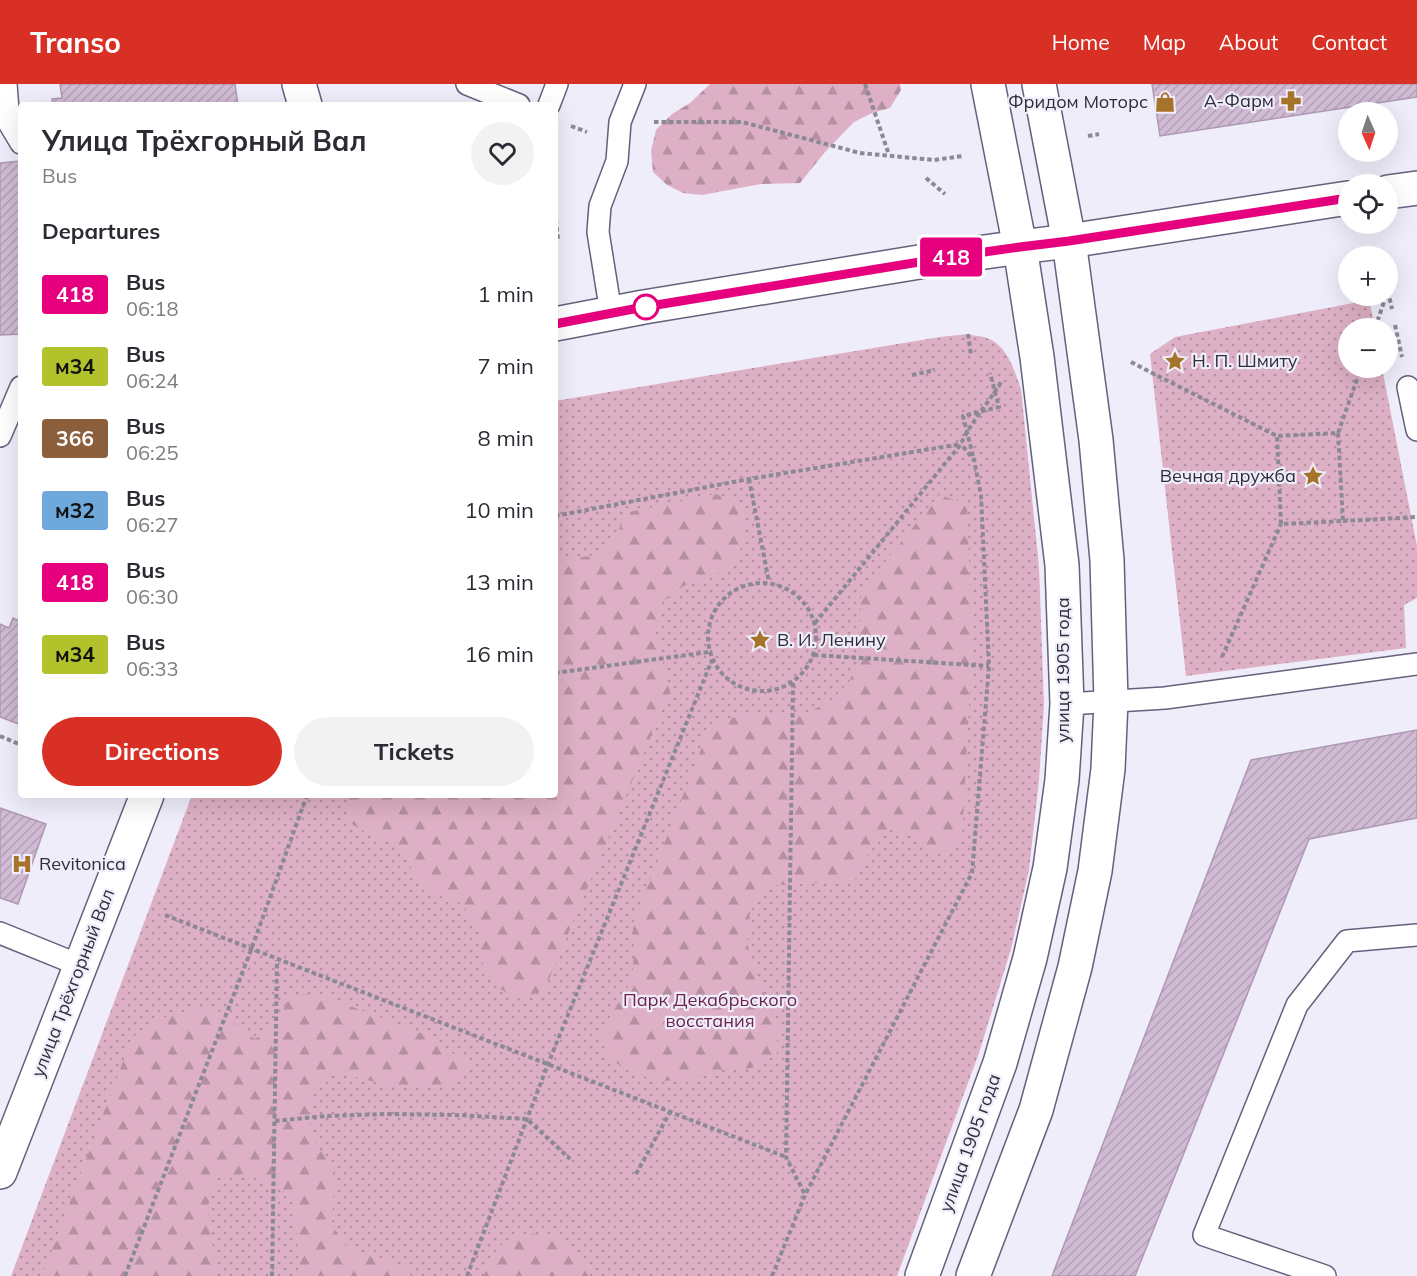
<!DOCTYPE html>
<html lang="en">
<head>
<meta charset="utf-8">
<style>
	body { margin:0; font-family:Mulish,sans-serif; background:#f2f2f3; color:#2b2b33; height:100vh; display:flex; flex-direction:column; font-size:22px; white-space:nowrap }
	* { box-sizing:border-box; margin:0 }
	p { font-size:20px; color:#7c7c81 }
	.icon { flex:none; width:33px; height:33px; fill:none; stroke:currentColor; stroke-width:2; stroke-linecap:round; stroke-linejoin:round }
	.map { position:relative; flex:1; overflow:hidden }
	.drawer { position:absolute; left:18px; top:18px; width:540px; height:696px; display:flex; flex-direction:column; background:#fff; border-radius:6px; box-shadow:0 6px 24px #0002 }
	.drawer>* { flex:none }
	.badge { padding:0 12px; border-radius:4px; font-size:21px; line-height:39px }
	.needle { width:39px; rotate:177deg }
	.buttons { position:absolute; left:1338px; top:18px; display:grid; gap:12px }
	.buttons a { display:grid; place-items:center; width:60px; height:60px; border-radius:50%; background:#fff; box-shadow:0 6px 24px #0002; font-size:30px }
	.map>.badge { position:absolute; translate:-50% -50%; box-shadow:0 0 0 3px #fff }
	h2 { padding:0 24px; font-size:22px; line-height:54px }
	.round { display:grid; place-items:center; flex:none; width:63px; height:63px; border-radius:32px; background:#f2f2f3 }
	.overview { display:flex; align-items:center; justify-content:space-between; height:102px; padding:0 24px }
	h1 { font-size:28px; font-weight:700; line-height:45px }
	.button { display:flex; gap:12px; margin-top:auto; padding:12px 24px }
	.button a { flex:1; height:69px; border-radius:36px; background:#d93025; color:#fff; font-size:24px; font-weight:700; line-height:69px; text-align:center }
	.button a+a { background:#f2f2f3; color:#2b2b33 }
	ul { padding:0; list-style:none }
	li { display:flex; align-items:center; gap:18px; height:72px; padding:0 24px }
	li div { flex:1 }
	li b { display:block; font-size:22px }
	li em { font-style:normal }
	li .badge { min-width:66px; font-weight:700; text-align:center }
	header { display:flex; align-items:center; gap:36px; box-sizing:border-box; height:84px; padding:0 30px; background:#d93025; color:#fff }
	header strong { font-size:28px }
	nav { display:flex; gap:33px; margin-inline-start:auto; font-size:21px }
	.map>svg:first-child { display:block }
	.green { fill:url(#green-dots) }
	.forest { fill:url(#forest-firs) }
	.building { fill:url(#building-hatch); stroke:#ae99b2; stroke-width:1.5 }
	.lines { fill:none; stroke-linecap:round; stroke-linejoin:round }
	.service-casing { stroke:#65607c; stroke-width:24 }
	.tertiary-casing { stroke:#65607c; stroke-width:36 }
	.secondary-casing { stroke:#65607c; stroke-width:36 }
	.path { stroke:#8b8996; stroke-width:4; stroke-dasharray:4.5 3; stroke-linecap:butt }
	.service { stroke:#fff; stroke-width:21 }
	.tertiary { stroke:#fff; stroke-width:33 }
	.secondary { stroke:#fff; stroke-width:33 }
	.line-casing { stroke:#fff; stroke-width:14 }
	.line { stroke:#e6007e; stroke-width:9 }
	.stop-dot { fill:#fff; stroke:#e6007e; stroke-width:3 }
	.labels { text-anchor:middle; stroke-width:4.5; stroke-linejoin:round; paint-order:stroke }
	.poi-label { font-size:18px; fill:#2f2d39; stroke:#efedfa; text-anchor:end }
	.street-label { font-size:18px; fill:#2f2d39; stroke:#efedfa }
	.park-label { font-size:18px; fill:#6f234e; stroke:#efedfa }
</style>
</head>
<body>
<header>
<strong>Transo</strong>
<nav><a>Home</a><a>Map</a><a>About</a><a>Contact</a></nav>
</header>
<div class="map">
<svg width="1417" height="1192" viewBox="0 0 1417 1192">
	<defs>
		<pattern id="green-dots" width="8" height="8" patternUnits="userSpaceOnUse" patternTransform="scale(1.5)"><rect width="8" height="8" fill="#deb0c5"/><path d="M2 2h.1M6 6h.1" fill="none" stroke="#b490a1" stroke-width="1.8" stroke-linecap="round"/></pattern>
		<pattern id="forest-firs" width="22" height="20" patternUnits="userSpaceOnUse" patternTransform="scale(1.5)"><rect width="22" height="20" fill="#deb0c5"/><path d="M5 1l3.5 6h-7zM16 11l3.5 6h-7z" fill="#b490a1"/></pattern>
		<pattern id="building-hatch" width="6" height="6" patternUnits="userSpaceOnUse" patternTransform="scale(1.5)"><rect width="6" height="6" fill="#d0bad4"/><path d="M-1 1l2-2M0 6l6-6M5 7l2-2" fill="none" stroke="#b3a0b7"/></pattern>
	</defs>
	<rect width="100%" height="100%" fill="#efedfa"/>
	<!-- green -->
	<g class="green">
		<polygon points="1369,216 1375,244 1348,244 1348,284 1382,284 1417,462 1417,514 1404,521 1406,564 1186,592 1150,270 1175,253"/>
		<path d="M968,250C974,252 981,252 987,254C1008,262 1014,286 1021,305L1039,483L1044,621L1039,696L1029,786L1011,865L979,969L897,1192H11L192,711H555V317L940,253Z"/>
	</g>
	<!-- forest -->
	<g class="forest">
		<polygon points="710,0 900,0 901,6 890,24 872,29 854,38 825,68 800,99 761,100 702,111 683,109 667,101 653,88 651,67 656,46 672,30 690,19"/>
		<polygon points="716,410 742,422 746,451 736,477 712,493 683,502 660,520 656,550 670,607 544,907 517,915 493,900 480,873 479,843 460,819 431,809 413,787 399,761 371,752 347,737 349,711 555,711 555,473 561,475 591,472 614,454 629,428"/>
		<polygon points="939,411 967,420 972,565 962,756 938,771 916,752 889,745 868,770 855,796 767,802 750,828 747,858 755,888 778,942 777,970 752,984 722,986 694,995 663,997 634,990 610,975 601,948 632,896 634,868 633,840 710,642 740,631 801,631 828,619 849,598 860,571 861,508"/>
		<polygon points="316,909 423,950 469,980 452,1003 394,1003 333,987 313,1009 308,1036 317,1063 335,1084 332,1141 348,1165 405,1183 411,1192 298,1192 299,1179 294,1121 274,1100 246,1090 216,1094 207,1125 216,1184 213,1192 42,1192 132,954 155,936 210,921 255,955 277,939 289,912"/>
		<polygon points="528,1149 562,1155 585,1176 588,1192 485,1192 484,1188 499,1162"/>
	</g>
	<!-- building -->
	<g class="building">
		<polygon points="60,0 235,0 238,21 53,21 52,15 62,14"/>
		<polygon points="1152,0 1417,0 1417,13 1160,52"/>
		<polygon points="21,77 21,250 0,251 0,79"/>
		<polygon points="13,534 21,538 21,641 0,633 0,540 9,544"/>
		<polygon points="1417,646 1417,734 1309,755 1135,1192 1052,1192 1251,676"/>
		<polygon points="0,724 46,740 18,820 0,814"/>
	</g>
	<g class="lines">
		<!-- service casing -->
		<g class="service-casing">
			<g id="service">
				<polyline points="6,0 9,39 21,59"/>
				<polyline points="467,0 519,21"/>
				<polyline points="549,21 557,0"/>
				<polyline points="611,229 598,148 600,122 617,77 620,38 635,0"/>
				<polyline points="1408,303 1417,346"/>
				<polyline points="0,352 21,303"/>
				<polyline points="1067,620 1165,614 1417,580"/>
				<polyline points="0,849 79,881"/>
				<polyline points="1325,1192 1204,1151 1297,921 1347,857 1417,851"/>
			</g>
		</g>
		<!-- tertiary casing -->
		<g class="tertiary-casing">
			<polyline id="tertiary" points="299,0 305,21"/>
		</g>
		<!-- secondary casing -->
		<g class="secondary-casing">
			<g id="secondary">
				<polyline points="1388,108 1417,104"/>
				<polyline points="555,240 644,223 956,172 1020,163 1069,157 1348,114"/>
				<polyline points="0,1088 147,711"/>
				<polyline points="922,1192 1000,979 1030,874 1050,784 1062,696 1067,620 1062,481 1037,273 1020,163 988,0"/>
				<polyline points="973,1192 1036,1026 1075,883 1095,787 1108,685 1111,617 1107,476 1096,356 1069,157 1039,0"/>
			</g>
		</g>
		<!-- path -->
		<g class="path">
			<polyline points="865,0 889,71"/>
			<polyline points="654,38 742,38 860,69 934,76 963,72"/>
			<polyline points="571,42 587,48"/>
			<polyline points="1088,52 1099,50"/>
			<polyline points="926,94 945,110"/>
			<polyline points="555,128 558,155"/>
			<polyline points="1388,207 1392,225"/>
			<polyline points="1395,241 1402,273"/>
			<polyline points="1375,244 1386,212"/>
			<polyline points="968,250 971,271"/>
			<polyline points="1131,278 1158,292 1277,352 1338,349 1343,437 1281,440 1277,352"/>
			<polyline points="912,291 935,286"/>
			<polyline points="1338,349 1361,284"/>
			<polyline points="973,372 963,332 999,323 990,289"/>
			<polyline points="749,395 769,498"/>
			<polyline points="555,432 749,395 961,360"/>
			<polyline points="1343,437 1417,433"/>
			<circle cx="762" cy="553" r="54"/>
			<path d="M815,539L961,360C971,337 989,319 1001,298"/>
			<polyline points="814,571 989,582"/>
			<polyline points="1222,573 1281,440"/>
			<polyline points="555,589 709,568"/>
			<polyline points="793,599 786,1073 805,1111"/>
			<polyline points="0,652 21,661"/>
			<polyline points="165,831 786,1073"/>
			<polyline points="275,1037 326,1032 387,1030 456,1031 527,1035 570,1075"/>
			<polyline points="636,1090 670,1028"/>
			<polyline points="125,1192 251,866 307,711"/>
			<polyline points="272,1192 277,876"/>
			<polyline points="467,1192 548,980 712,576"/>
			<polyline points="772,1192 805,1111 972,789 989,582 981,411 974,376 961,360"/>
		</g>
		<!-- service -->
		<use href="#service" class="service"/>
		<!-- tertiary -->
		<use href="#tertiary" class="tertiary"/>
		<!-- secondary -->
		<use href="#secondary" class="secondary"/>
	</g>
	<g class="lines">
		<!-- line casing -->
		<g class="line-casing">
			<polyline id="line" points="555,240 644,223 956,172 1020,163 1069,157 1348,114"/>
		</g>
		<!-- line -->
		<use href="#line" class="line"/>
	</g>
	<!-- icons -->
	<defs>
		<g id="pharmacy-bare" transform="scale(1.62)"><path d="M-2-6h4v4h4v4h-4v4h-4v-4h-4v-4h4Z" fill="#a6732a" stroke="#efedfa" stroke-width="2.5" paint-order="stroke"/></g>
		<g id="shop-bare" transform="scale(1.62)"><path d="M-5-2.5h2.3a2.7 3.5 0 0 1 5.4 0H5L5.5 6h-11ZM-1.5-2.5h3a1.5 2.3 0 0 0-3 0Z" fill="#a6732a" stroke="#efedfa" stroke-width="2.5" paint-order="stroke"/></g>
		<g id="sight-bare" transform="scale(1.62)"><path d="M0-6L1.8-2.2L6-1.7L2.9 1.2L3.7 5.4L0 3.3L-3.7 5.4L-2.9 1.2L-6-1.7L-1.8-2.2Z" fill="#a6732a" stroke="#efedfa" stroke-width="2.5" paint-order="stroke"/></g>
		<g id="hospital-bare" transform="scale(1.62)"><path d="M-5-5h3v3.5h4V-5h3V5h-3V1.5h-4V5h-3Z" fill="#a6732a" stroke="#efedfa" stroke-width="2.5" paint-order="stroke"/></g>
	</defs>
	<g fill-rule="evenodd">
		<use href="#pharmacy-bare" x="1291" y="17"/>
		<use href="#shop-bare" x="1165" y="18"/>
		<use href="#sight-bare" x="1175" y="277"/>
		<use href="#sight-bare" x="1313" y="392"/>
		<use href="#sight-bare" x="760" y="556"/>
		<use href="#hospital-bare" x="22" y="780"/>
	</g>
	<!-- markers -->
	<circle class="stop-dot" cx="646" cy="223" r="12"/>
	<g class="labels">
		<!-- poi labels -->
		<g class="poi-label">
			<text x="1274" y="23">А-Фарм</text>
			<text x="1148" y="24">Фридом Моторс</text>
			<text x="1192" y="283" text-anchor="start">Н. П. Шмиту</text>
			<text x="1296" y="398">Вечная дружба</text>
			<text x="777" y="562" text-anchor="start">В. И. Ленину</text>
			<text x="39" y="786" text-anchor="start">Revitonica</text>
		</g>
		<!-- street labels -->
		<g class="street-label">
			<text transform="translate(1063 586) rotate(-90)" y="6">улица 1905 года</text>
			<text transform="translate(73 899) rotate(-69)" y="6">улица Трёхгорный Вал</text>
			<text transform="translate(970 1059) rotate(-70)" y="6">улица 1905 года</text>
		</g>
		<!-- park labels -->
		<g class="park-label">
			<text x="710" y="922">Парк Декабрьского<tspan x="710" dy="21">восстания</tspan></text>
		</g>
	</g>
</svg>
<div class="buttons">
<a><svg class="needle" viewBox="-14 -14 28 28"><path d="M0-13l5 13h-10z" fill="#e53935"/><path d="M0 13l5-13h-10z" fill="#7c7c81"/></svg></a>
<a><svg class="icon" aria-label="locate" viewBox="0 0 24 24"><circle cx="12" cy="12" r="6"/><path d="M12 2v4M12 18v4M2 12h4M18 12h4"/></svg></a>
<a>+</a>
<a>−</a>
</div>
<b class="badge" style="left:951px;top:173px;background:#e6007e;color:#fff">418</b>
<section class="drawer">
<div class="overview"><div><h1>Улица Трёхгорный Вал</h1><p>Bus</p></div><a class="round"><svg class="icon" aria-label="heart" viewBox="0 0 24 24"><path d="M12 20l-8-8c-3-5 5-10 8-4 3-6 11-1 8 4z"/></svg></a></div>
<h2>Departures</h2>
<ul>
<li><span class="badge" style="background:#e6007e;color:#fff">418</span><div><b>Bus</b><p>06:18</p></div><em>1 min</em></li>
<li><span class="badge" style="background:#b2c22b;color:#111">м34</span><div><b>Bus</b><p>06:24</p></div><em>7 min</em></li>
<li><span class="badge" style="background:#8b5e3c;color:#fff">366</span><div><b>Bus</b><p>06:25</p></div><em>8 min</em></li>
<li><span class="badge" style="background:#6fa9db;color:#111">м32</span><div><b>Bus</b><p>06:27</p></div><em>10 min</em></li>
<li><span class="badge" style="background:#e6007e;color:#fff">418</span><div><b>Bus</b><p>06:30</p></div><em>13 min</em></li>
<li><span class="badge" style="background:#b2c22b;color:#111">м34</span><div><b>Bus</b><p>06:33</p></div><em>16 min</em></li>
</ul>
<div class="button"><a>Directions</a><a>Tickets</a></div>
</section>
</div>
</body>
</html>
